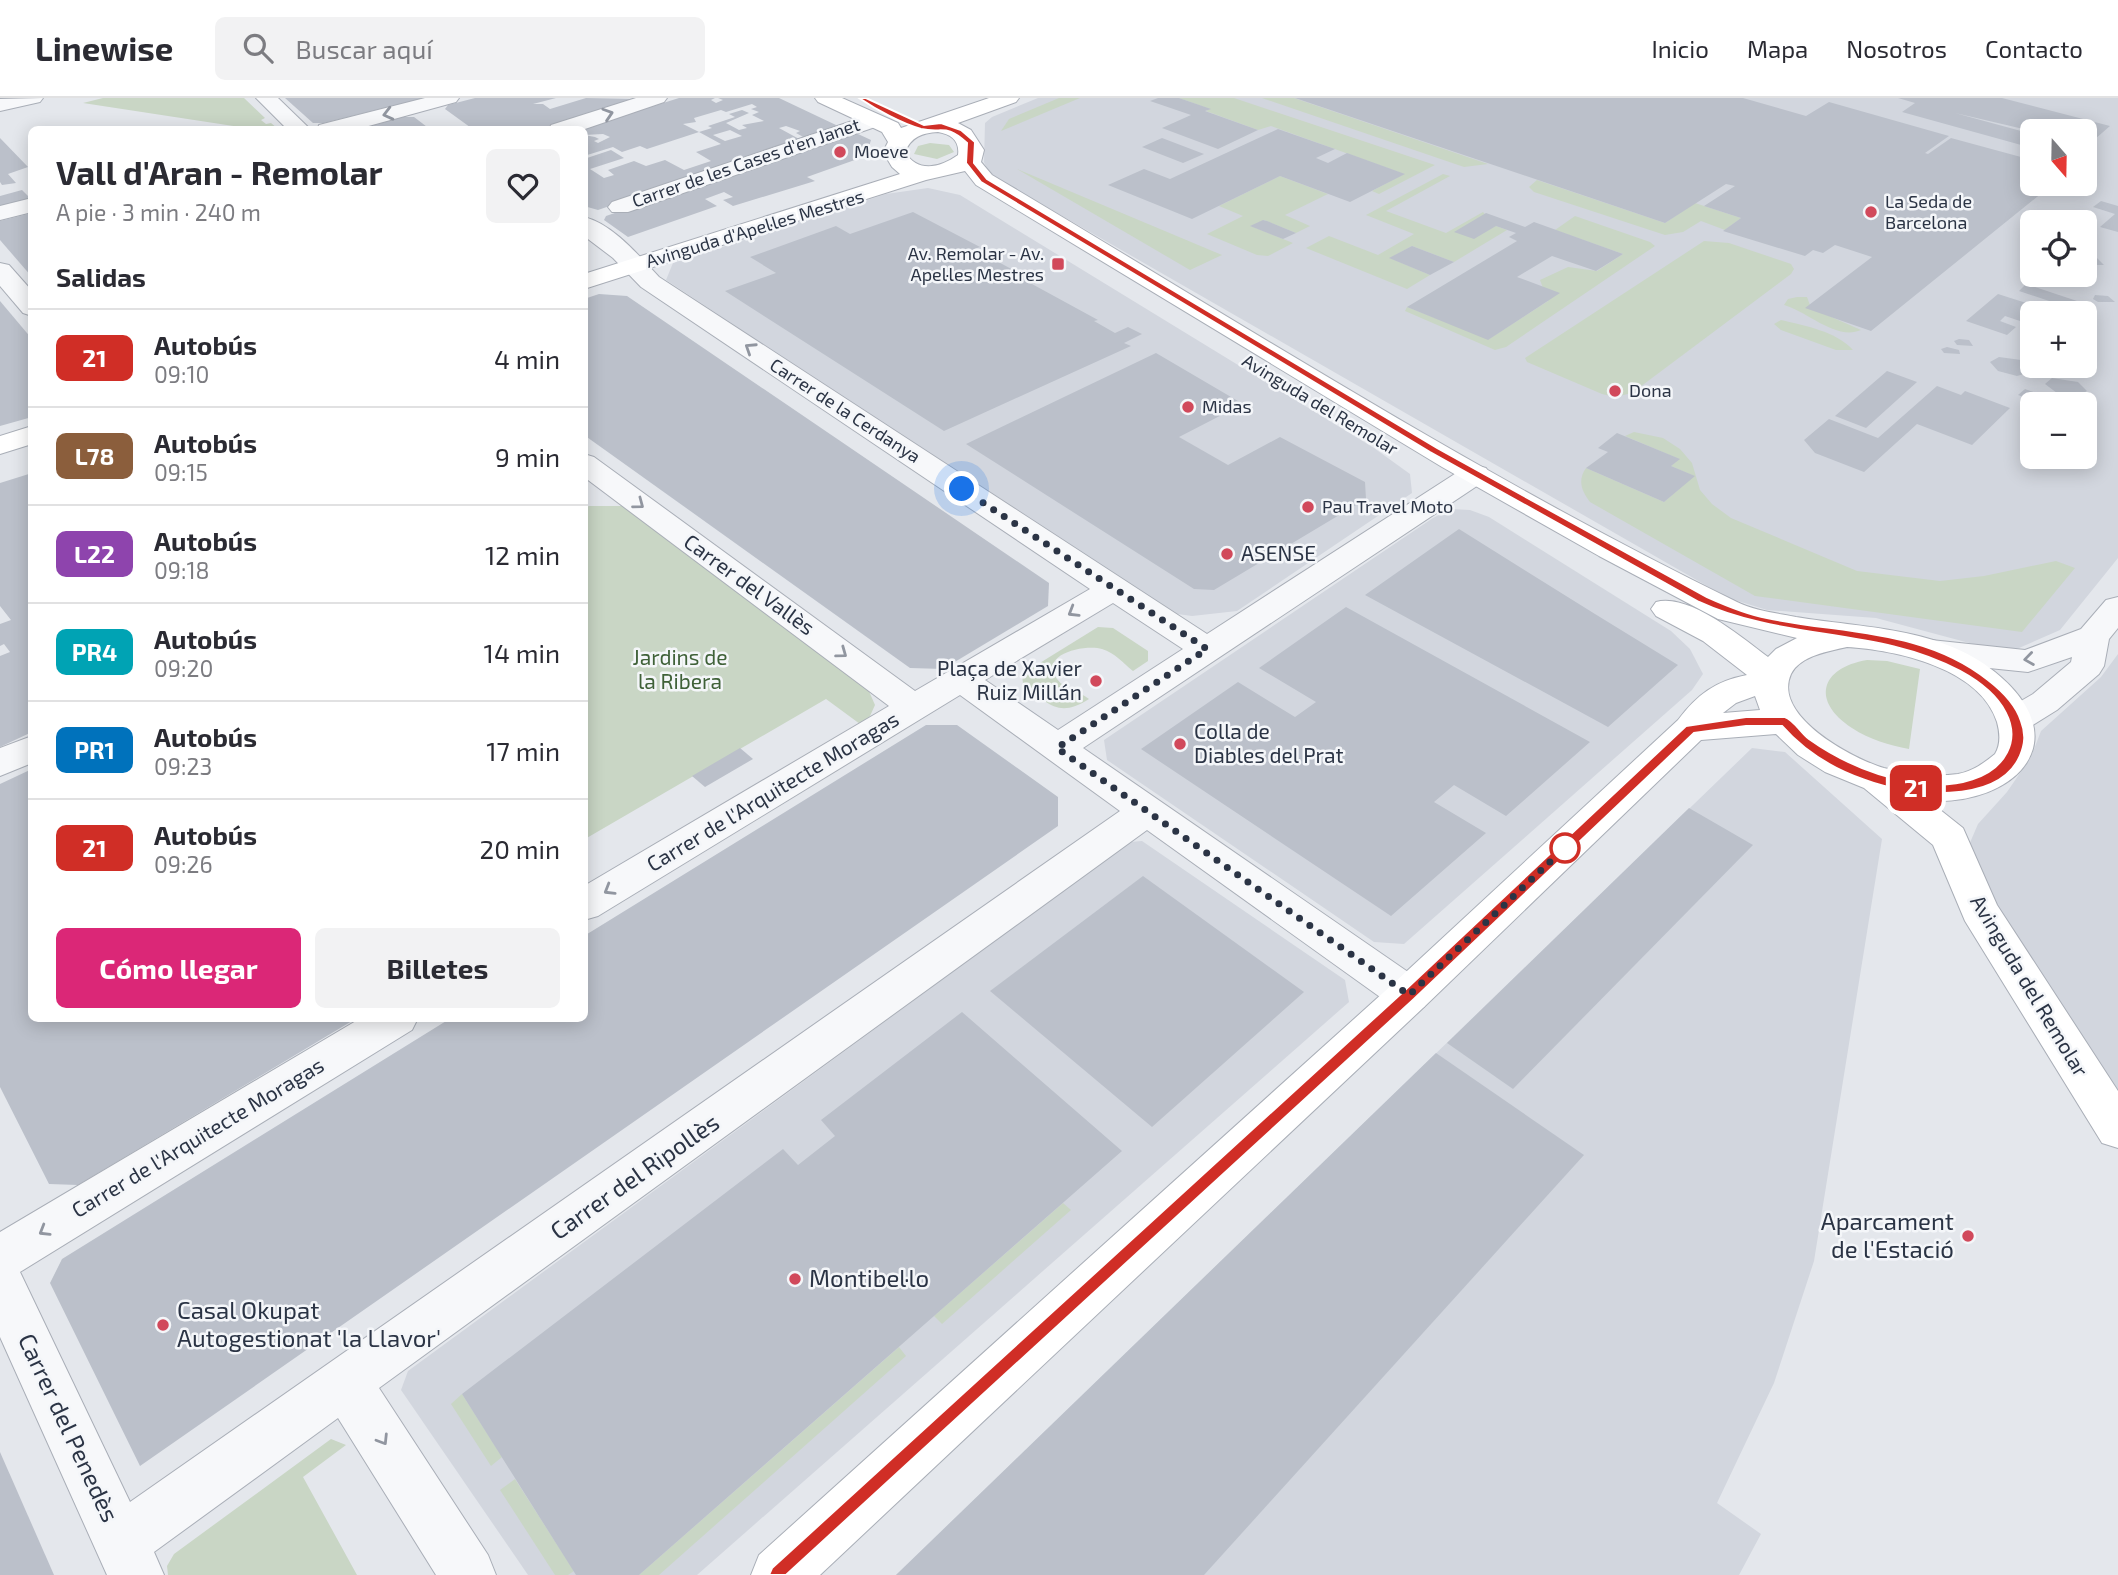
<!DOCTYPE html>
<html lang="es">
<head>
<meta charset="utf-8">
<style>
	body { margin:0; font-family:"Exo 2",sans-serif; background:#f2f2f3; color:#2b2b33; height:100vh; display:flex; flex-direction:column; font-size:26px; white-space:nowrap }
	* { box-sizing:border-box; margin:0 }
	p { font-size:23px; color:#7c7c81 }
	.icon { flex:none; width:38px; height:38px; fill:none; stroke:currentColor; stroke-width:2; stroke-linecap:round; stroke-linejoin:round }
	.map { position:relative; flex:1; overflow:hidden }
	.sheet { position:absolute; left:28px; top:28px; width:560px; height:896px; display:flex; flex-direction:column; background:#fff; border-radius:10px; box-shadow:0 4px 18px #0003 }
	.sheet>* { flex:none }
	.badge { padding:0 14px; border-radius:10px; font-size:24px; line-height:46px }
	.needle { width:46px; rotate:160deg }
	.tools { position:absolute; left:2020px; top:21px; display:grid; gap:14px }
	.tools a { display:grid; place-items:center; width:77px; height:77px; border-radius:10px; background:#fff; box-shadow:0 4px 18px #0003; font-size:35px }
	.you { position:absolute; width:35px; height:35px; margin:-18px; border:5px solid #fff; border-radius:50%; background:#1a73e8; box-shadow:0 0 0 10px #1a73e833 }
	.map>.badge { position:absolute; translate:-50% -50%; box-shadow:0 0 0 4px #fff }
	h2 { padding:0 28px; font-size:26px; line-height:63px }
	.round { display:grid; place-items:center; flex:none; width:74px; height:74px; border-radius:10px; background:#f2f2f3 }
	.head { display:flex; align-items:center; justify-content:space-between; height:119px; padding:0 28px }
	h1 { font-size:33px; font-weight:700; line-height:52px }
	.primary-button { display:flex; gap:14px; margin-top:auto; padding:14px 28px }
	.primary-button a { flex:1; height:80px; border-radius:10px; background:#db2777; color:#fff; font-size:28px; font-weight:700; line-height:80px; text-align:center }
	.primary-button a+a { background:#f2f2f3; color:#2b2b33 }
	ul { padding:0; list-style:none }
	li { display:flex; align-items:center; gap:21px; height:98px; padding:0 28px; border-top:2px solid #e1e1e2 }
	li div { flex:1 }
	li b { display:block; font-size:26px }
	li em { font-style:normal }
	li .badge { min-width:77px; font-weight:700; text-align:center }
	header { display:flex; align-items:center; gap:42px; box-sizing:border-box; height:98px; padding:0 35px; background:#fff; border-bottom:2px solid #e1e1e2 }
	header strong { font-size:33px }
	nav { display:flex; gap:38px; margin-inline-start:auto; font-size:24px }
	.search { width:490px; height:63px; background:#f2f2f3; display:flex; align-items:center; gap:18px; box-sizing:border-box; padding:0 24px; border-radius:10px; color:#7c7c81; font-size:26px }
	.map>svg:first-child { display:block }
	.built { fill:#d2d6de; fill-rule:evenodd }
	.green { fill:#c9d6c5 }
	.building { fill:#bbc0ca; fill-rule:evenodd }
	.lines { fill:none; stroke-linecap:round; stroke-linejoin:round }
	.street-casing { stroke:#a9aeb7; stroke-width:2 }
	.secondary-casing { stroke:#a9aeb7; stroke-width:2 }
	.street { fill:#f7f8fa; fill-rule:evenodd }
	.secondary { fill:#fff; fill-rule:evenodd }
	.oneway { stroke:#9196a0 }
	.line { fill:#d02e26; stroke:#fff; stroke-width:2 }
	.walk { stroke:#2b3445; stroke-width:7; stroke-dasharray:0 12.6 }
	.poi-dot { fill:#d1495b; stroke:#f4f6f9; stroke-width:2.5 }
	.stop-dot { fill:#fff; stroke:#d02e26; stroke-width:3.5 }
	.labels { text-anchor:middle; stroke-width:5; stroke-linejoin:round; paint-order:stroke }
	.far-poi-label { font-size:18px; fill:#2b3445; stroke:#f4f6f9; text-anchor:start }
	.far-street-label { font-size:18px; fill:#2b3445; stroke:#f4f6f9 }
	.poi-label { font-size:21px; fill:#2b3445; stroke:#f4f6f9; text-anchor:start }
	.street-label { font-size:21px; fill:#2b3445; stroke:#f4f6f9 }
	.park-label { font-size:21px; fill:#3f6138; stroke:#f4f6f9 }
	.near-street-label { font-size:24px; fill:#2b3445; stroke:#f4f6f9 }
	.near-poi-label { font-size:24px; fill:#2b3445; stroke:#f4f6f9; text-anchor:start }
</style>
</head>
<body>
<header>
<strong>Linewise</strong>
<div class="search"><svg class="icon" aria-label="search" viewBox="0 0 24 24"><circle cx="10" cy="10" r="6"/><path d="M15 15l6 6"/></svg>Buscar aquí</div>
<nav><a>Inicio</a><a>Mapa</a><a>Nosotros</a><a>Contacto</a></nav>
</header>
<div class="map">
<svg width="2118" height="1477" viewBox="0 0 2118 1477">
	<rect width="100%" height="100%" fill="#e4e7ec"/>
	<!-- built -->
	<g class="built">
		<path d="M1038,0H2118V460L2060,532L2019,550H1988L1876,520L1767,512L1728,500L1001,83L988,73L984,64L985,25L992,19ZM2032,33H2084V86H2032ZM2032,124H2084V177H2032ZM2032,215H2084V268H2032ZM2032,306H2084V359H2032Z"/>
		<polygon points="928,90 960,97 1374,350 1410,376 1412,395 1237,513 1192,518 1170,515 666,182 673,165 886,96"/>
		<polygon points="1451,411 1470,412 1489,419 1671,533 1690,551 1703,576 1692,592 1404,846 1374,844 1107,662 1104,642 1433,420"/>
		<polygon points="2118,556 2118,996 1999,812 1969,747 1978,726 2007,694 2031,659 2041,633 2101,579"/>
		<polygon points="1752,650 1785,654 1882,741 1814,1163 1774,1285 1717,1405 1761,1436 1739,1477 896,1477"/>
		<polygon points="1142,743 1345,882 1349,904 697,1477 528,1477 401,1292 408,1273 1130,744"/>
	</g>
	<!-- green -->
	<g class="green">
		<polygon points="103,0 244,0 265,20 261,22 266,26 271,25 278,31 253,31 83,5"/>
		<polygon points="1059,0 1080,0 1001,33 1009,21"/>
		<polygon points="1179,0 1234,0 1435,67 1379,96 1372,93 1404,76 1271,28 1258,32 1206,13 1210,11"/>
		<polygon points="1262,0 1294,0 1488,66 1464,69"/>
		<polygon points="930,45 949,47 954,54 937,61 914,56 918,48"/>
		<polygon points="1017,71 1222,157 1190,172"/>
		<polygon points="1443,76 1450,78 1386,113 1446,135 1483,114 1496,128 1507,132 1454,164 1412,148 1390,160 1430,177 1407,191 1306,150 1329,138 1378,157 1414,136 1366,117"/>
		<polygon points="1280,78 1328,96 1285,117 1310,128 1296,135 1264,122 1251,128 1293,145 1268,158 1257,157 1207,136 1243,118 1219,108"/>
		<polygon points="1537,82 1665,125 1695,105 1741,120 1725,132 1701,123 1683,134 1665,137 1534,94 1529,89"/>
		<polygon points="1575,118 1650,144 1655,148 1506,249 1495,252 1405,213 1407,209 1489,241 1548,203 1540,182 1568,169 1597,173 1623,156 1555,132"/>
		<polygon points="1704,143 1729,145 1791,166 1794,171 1791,176 1632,295 1615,299 1602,296 1527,264 1525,260"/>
		<path d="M1797,199H1807L1811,210L1861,232C1836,243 1807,213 1784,207L1788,201Z"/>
		<path d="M1781,222C1805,228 1836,233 1853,252H1836L1781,232L1774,226Z"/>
		<path d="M1634,334L1663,340L1680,351L1692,365L1700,392L1712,406L1731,420L1857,473L1940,483L1984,478L2056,463L2075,470L2022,534L1755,498L1590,404C1582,393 1577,383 1586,370L1664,404L1694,378L1671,368L1679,361L1625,338Z"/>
		<polygon points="589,408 622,408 868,591 875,607 870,618 860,626 826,601 585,741 585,410"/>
		<path d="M1098,529L1113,530L1148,553V563L1133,573C1123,565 1115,555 1102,551C1085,546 1038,556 1057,581C1065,592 1079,593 1089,601C1058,621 1048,605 1023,586L1022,576Z"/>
		<path d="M1867,562L1887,563L1920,571L1909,651C1889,647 1870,642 1852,630C1811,603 1820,570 1867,562Z"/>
		<polygon points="1063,1105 1071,1112 942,1226 934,1218"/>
		<polygon points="899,1249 906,1258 659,1477 639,1477"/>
		<polygon points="462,1296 502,1359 491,1368 451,1306"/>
		<polygon points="331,1341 346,1347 303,1379 357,1477 168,1477 167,1468 174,1456"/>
		<polygon points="515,1381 574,1473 568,1477 555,1477 500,1392"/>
	</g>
	<!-- building -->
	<g class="building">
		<polygon points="285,0 420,0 420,1 324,25 313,25"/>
		<polygon points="475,0 556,0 533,6 543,6 550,11 586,0 636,1 539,32 474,32 445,11 448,7"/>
		<path d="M679,0H715L711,2L716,5L723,2L718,0H779L836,27L834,31L807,41L796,35L800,33L786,28L779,30L801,42L598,112L584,108V73L588,72L584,70V61L611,52L624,60L590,71L604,80L614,77L608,72L634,63L646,68L665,62L684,72L711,63L696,54L721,46L699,34L712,30L708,28L735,19L729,16L742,12L749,15L726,25L739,32L747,30L742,27L764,23L752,17L759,14L751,11L757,9L752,6L726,14L721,12L694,20L696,24L683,26L699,34L647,51L640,48L622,54L613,49L584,58V37L595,39L599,41L594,43L598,45L610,39L603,36L584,37V30ZM730,32L742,38L725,43L713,37Z"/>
		<polygon points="1158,0 1179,0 1211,11 1205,13 1258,32 1218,51 1162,30 1191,17 1150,3"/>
		<polygon points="1295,0 1743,0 1806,18 1829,4 1949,38 1925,55 1928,56 1951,40 2032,62 2032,86 2053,86 1871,233 1805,210 1872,159 1835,147 1823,155 1813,152 1805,158 1723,133 1741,120 1704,108 1735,88 1726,86 1665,125"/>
		<polygon points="1898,0 2002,0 2110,28 2087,48 2084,47 2084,33 2032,33 1955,15 2032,36 2032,50 1902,14 1915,5"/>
		<polygon points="403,19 414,19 431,32 357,32"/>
		<polygon points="1278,31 1335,51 1316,60 1328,65 1347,55 1405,76 1350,104 1280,78 1192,121 1108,87 1144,71 1170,81"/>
		<polygon points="845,36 858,36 871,42 866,58 807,79 815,83 733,108 723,102 733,99 724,94 705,101 717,108 628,139 604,122 606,118"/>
		<polygon points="0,40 28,69 8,76 16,85 2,87 0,84"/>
		<polygon points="1162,40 1204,56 1183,65 1142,49"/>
		<polygon points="22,92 30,100 0,108 0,98"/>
		<polygon points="2101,103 2118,108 2118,134 2100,129 2115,116 2093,109"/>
		<polygon points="913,114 980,149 974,151 1036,184 1032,186 1098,222 1094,223 1115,235 1128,229 1142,236 1124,245 1131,248 944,333 725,193 776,175 750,159 836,128 850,136"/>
		<polygon points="32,115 32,179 0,142 0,123"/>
		<polygon points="1486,115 1525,129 1534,124 1623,156 1596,173 1552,158 1517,179 1560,195 1488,242 1407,209 1517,143 1509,139 1516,135 1496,128 1474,141 1454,134"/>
		<polygon points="1263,122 1267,123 1296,135 1283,141 1250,128"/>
		<polygon points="1412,148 1454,164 1430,177 1389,160"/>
		<polygon points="2084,158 2097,160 2104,167 2084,167"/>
		<polygon points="2026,186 2077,203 2070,210 2019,193"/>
		<polygon points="599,196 627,198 1049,485 1048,508 943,571 910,570 584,337 584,201"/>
		<polygon points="1998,196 2039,209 2023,224 2005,218 2000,223 2016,229 2007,237 1966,223"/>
		<polygon points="2095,197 2108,198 2115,204 2098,204 2093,201"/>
		<polygon points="0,203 32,241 32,319 0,328"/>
		<polygon points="1959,241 1969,242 1973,248 1957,247 1954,243"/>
		<polygon points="1947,249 1959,252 1960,256 1944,255 1941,251"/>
		<polygon points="1156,255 1243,306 1179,339 1228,367 1280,339 1365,384 1366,401 1214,492 1194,491 966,346"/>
		<polygon points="1999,259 2021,262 2030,269 2031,274 2017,278 1998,273 1990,264"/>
		<polygon points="1887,273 1917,284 1866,330 1835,318"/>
		<polygon points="2052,280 2078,284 2087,293 2076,299 2057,295 2045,286"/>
		<polygon points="1937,288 1961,297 1965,293 2010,310 1972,347 1917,326 1864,374 1815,355 1804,342 1829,321 1878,340"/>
		<polygon points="2025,291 2052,301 2044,306 2018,297"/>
		<polygon points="1617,335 1680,361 1671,368 1695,378 1664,404 1586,370 1608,354 1598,350"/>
		<polygon points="32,375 32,634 0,649 0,558 10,554 4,546 0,548 0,526 11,522 0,508 0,385"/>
		<polygon points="1459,431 1595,516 1678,567 1608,629 1365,497"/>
		<polygon points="1346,509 1590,644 1506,718 1454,687 1434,704 1486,735 1391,818 1141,651 1238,584 1295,619 1316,604 1259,570"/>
		<polygon points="926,627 957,627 1058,699 1058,728 140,1368 50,1185 62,1161 451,920 584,920 584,838"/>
		<polygon points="740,650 753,661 705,689 692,678"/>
		<polygon points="32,671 32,920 357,920 78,1087 49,1086 0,989 0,686"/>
		<polygon points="1689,710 1753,747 1513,991 1447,945"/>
		<polygon points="1143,778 1304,894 1152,1029 990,893"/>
		<polygon points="962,914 1122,1053 639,1477 576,1477 462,1296 783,1051 798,1067 835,1038 821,1022"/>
		<polygon points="1436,955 1584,1057 1204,1477 896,1477"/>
		<polygon points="0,1354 54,1477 0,1477"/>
	</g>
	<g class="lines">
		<!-- street casing -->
		<g class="street-casing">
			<g id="street">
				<polygon points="43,0 40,4 0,13 0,1"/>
				<polygon points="256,0 278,0 311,32 288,32"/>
				<polygon points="425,0 459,0 456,4 354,32 317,32 319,27"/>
				<polygon points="636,0 667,0 664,4 582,32 549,32 551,27"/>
				<polygon points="873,16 884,22 881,27 628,114 612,114 608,109 612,104"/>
				<polygon points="32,100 32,114 0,122 0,108"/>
				<path d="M584,119C613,126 639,158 659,179L1207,536L1464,370L1475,367L1486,370L1490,376L1486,382L1083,650L1424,885L1430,897L1424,909L1409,914L1394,909L1147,732L379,1290L488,1457L496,1477H436L338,1320L154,1454L164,1477H107L0,1239V1134L361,920H418L412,932L20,1174L130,1404L1120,713L960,597L598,818L584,822V788L889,608L584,379V356L594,359L915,593L1090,491L641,189L613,160L584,138ZM1113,505L1183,551L1058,632L985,582Z"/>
				<polygon points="0,165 9,167 32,193 32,218 23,215 0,188"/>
				<polygon points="2118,499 2118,530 2109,541 2104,568 2099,576 2057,612 2028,630 2015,634 2002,630 1997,622 2002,614 2033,596 2071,564 2072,559 2028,574 1931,564 1919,561 1914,553 1919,545 1931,542 2025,552 2081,531 2106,502"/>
				<polygon points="32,638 32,665 0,678 0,650"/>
			</g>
		</g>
		<!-- secondary casing -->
		<g class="secondary-casing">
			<g id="secondary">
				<path d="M815,0H842L898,25L901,30L989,0H1019L1016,4L958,25L971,32L984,52L981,64L992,77C1238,223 1480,379 1737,504C1755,513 1776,515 1796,519C1862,530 1940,529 1995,574C2079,642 2016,707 1929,703L1963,730L1997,807L2118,993V1050L2102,1045L1965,823L1933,747L1864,690L1825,674L1798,657L1776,636L1701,642L1424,909L820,1477H751L759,1457L1394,885L1678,622C1697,597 1715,583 1747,577L1703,543L1656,518L1651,511L1656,504C1690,495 1742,540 1768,559L1776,551L1797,540L1718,521L1599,458L1442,369L976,87L965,73L926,82L584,191V176L900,76L892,69L883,54L888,44L882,34L818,4ZM938,34C951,36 960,43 958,57C941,69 918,76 905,54C911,39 922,35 938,34ZM1847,549C1896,552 1980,570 1997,624C2000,635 2001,646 1995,656C1984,665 1973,673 1958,676C1934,679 1907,676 1884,670C1853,661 1772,618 1791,576C1800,558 1829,553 1847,549ZM1755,598L1760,612L1723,615L1736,605Z"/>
				<polygon points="32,328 32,346 0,356 0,338"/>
			</g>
		</g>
		<!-- street -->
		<use href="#street" class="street"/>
		<!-- secondary -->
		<use href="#secondary" class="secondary"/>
	</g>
	<!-- one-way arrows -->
	<defs><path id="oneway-chevron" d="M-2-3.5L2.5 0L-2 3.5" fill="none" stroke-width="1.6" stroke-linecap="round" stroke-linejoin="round" transform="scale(1.75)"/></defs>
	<g class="oneway">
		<use href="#oneway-chevron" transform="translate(388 16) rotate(166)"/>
		<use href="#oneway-chevron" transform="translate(608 16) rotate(-18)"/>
		<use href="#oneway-chevron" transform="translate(750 250) rotate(-147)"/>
		<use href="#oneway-chevron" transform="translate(639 406) rotate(37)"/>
		<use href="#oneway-chevron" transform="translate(1073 514) rotate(149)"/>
		<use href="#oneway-chevron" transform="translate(842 555) rotate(36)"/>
		<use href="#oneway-chevron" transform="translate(2029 561) rotate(172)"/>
		<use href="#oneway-chevron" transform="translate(609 792) rotate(149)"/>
		<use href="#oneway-chevron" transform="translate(44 1133) rotate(149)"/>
		<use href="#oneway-chevron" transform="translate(383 1342) rotate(58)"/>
	</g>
	<!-- line -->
	<path class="line" d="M859,0H866L924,27L941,25L961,32L975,44L974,65L987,81L1437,350L1707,499C1727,508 1746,516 1767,520C1844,536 1924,531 1988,582C2001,592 2016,607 2021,623C2026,636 2025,646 2020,658C1998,708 1907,698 1865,682C1833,671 1804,653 1782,628H1746L1694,635L1414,901L786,1477H769L772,1470L1404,893L1686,628L1746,619H1785C1795,623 1800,634 1809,641C1840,663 1873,677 1910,684C2008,702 2054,624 1960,573C1879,529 1783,543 1699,504L1430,354L981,84L966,65L967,45C945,25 943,36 921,31C902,26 875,11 859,0Z"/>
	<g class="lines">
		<!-- walk -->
		<polyline class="walk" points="962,391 1207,551 1057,650 1409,897 1572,743 1565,750"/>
	</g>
	<!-- markers -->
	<g class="poi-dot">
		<circle cx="840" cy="54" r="7"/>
		<circle cx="1871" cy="114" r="7"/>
		<rect x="1051" y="159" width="14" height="14" rx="3.5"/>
		<circle cx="1615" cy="293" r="7"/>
		<circle cx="1188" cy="309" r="7"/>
		<circle cx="1308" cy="409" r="7"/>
		<circle cx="1227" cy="456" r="7"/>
		<circle cx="1096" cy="583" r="7"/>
		<circle cx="1180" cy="646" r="7"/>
		<circle cx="1968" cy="1138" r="7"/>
		<circle cx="795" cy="1181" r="7"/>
		<circle cx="163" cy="1227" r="7"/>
	</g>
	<circle class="stop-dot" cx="1565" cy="750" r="14"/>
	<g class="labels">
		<!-- far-poi labels -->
		<g class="far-poi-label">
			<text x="854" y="60">Moeve</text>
			<text x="1885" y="110">La Seda de<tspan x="1885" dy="21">Barcelona</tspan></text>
			<text x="1044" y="162" text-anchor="end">Av. Remolar - Av.<tspan x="1044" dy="21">Apel·les Mestres</tspan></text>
			<text x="1629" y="299">Dona</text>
			<text x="1202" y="315">Midas</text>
			<text x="1322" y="415">Pau Travel Moto</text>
		</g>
		<!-- far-street labels -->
		<g class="far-street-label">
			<text transform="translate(746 65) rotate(-19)" y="6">Carrer de les Cases d'en Janet</text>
			<text transform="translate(755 131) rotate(-17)" y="6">Avinguda d'Apel·les Mestres</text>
			<text transform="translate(1320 307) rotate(31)" y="6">Avinguda del Remolar</text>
			<text transform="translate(845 313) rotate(33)" y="6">Carrer de la Cerdanya</text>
		</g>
		<!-- poi labels -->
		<g class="poi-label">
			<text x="1241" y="463">ASENSE</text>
			<text x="1082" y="578" text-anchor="end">Plaça de Xavier<tspan x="1082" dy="24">Ruiz Millán</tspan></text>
			<text x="1194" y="641">Colla de<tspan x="1194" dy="24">Diables del Prat</tspan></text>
		</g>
		<!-- street labels -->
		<g class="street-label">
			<text transform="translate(749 487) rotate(36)" y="7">Carrer del Vallès</text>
			<text transform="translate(773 694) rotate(-31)" y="7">Carrer de l'Arquitecte Moragas</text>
			<text transform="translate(2029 888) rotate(59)" y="7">Avinguda del Remolar</text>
			<text transform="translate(198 1040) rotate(-31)" y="7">Carrer de l'Arquitecte Moragas</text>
		</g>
		<!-- park labels -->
		<g class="park-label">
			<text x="680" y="567">Jardins de<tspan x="680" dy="24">la Ribera</tspan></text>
		</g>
		<!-- near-street labels -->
		<g class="near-street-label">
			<text transform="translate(635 1079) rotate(-35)" y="8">Carrer del Ripollès</text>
			<text transform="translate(68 1330) rotate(65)" y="8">Carrer del Penedès</text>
		</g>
		<!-- near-poi labels -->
		<g class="near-poi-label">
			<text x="1954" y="1132" text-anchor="end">Aparcament<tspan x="1954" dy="28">de l'Estació</tspan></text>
			<text x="809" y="1189">Montibel·lo</text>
			<text x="177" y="1221">Casal Okupat<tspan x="177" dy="28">Autogestionat 'la Llavor'</tspan></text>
		</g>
	</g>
</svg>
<div class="tools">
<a><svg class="needle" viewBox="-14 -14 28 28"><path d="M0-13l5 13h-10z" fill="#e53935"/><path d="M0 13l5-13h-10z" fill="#7c7c81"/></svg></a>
<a><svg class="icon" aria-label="locate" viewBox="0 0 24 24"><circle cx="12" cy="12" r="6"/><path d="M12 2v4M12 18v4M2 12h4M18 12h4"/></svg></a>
<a>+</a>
<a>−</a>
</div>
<div class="you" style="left:962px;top:391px"></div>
<b class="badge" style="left:1916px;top:690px;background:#d02e26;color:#fff">21</b>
<section class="sheet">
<div class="head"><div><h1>Vall d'Aran - Remolar</h1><p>A pie · 3 min · 240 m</p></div><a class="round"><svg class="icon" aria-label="heart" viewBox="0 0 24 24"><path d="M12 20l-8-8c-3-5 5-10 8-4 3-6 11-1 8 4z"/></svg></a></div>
<h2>Salidas</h2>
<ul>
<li><span class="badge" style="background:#d02e26;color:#fff">21</span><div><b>Autobús</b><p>09:10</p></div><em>4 min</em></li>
<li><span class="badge" style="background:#8b5e3c;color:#fff">L78</span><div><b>Autobús</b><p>09:15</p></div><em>9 min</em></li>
<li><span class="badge" style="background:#8e44ad;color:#fff">L22</span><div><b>Autobús</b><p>09:18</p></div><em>12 min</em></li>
<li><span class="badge" style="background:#00a3b4;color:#fff">PR4</span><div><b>Autobús</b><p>09:20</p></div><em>14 min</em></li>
<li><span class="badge" style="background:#0072bc;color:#fff">PR1</span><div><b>Autobús</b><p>09:23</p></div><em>17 min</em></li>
<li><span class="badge" style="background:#d02e26;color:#fff">21</span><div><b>Autobús</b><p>09:26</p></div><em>20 min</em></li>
</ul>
<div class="primary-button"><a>Cómo llegar</a><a>Billetes</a></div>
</section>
</div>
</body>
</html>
